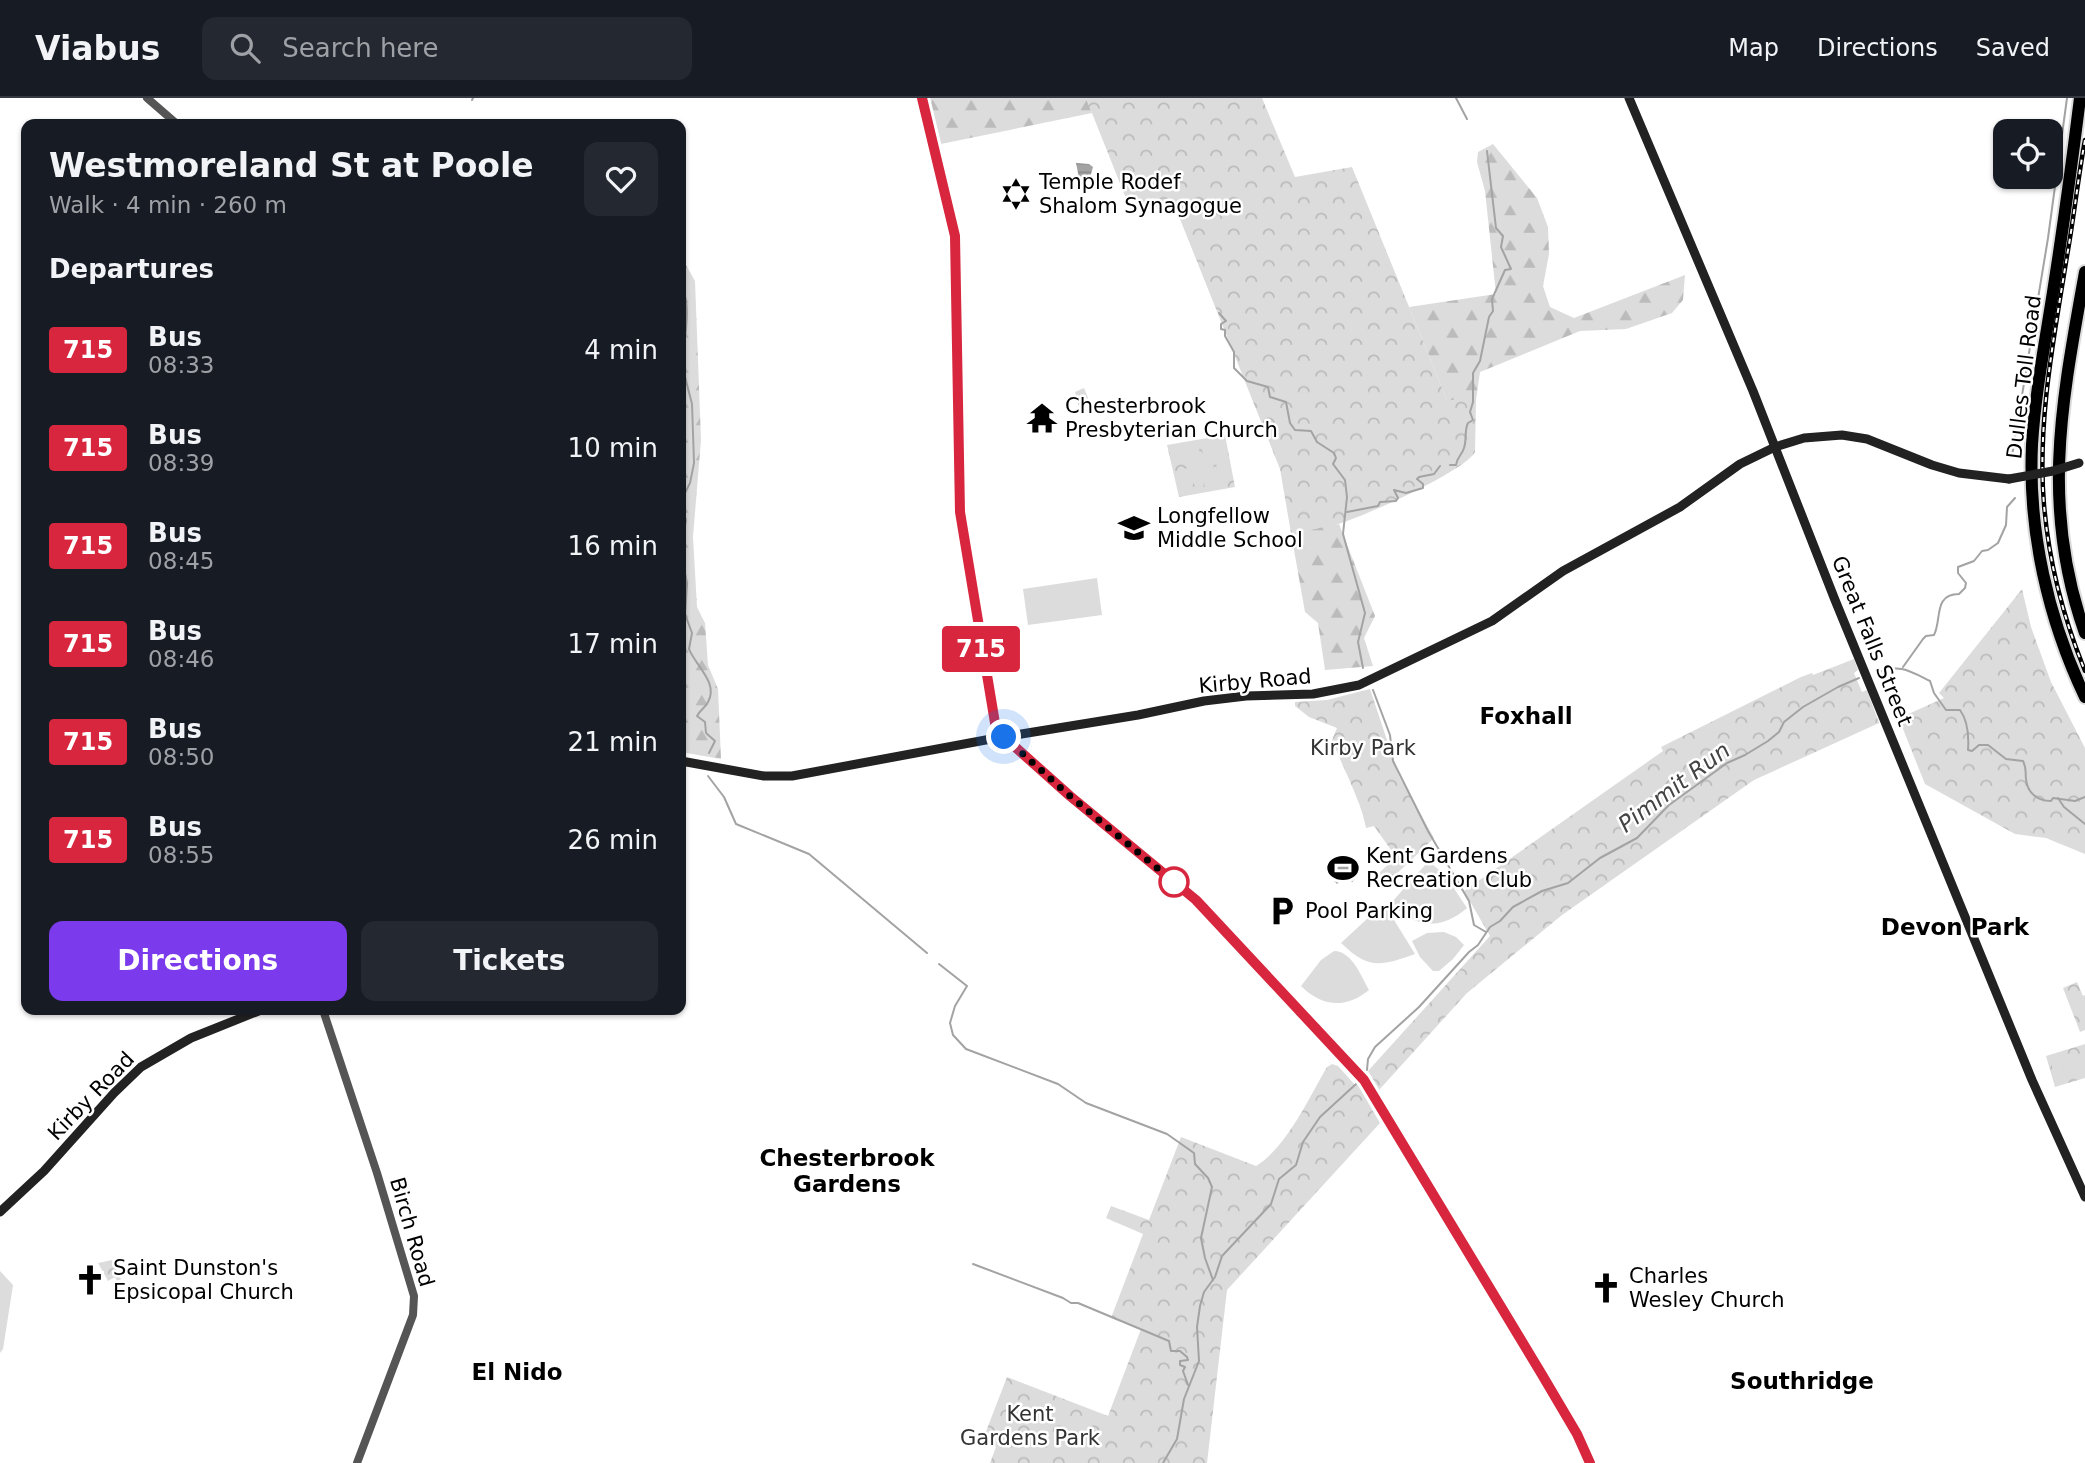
<!DOCTYPE html>
<html lang="en">
<head>
<meta charset="utf-8">
<style>
	body { margin:0; font-family:"DejaVu Sans",sans-serif; background:#242831; color:#f1f3f6; height:100vh; display:flex; flex-direction:column; font-size:26px; white-space:nowrap }
	* { box-sizing:border-box; margin:0 }
	p { font-size:23px; color:#9ea1a6 }
	.icon { flex:none; width:38px; height:38px; fill:none; stroke:currentColor; stroke-width:2; stroke-linecap:round; stroke-linejoin:round }
	.map { position:relative; flex:1; overflow:hidden }
	.side { position:absolute; left:21px; top:21px; width:665px; height:896px; display:flex; flex-direction:column; background:#171b24; border-radius:14px; box-shadow:0 2px 5px #0004 }
	.side>* { flex:none }
	.badge { padding:0 14px; border-radius:5px; font-size:24px; line-height:46px }
	.fabs { position:absolute; left:1993px; top:21px; display:grid; gap:14px }
	.fabs a { display:grid; place-items:center; width:70px; height:70px; border-radius:14px; background:#171b24; box-shadow:0 2px 5px #0004; font-size:35px }
	.you { position:absolute; width:35px; height:35px; margin:-18px; border:5px solid #fff; border-radius:50%; background:#1a73e8; box-shadow:0 0 0 10px #1a73e833 }
	.map>.badge { position:absolute; translate:-50% -50%; box-shadow:0 0 0 4px #fff }
	h2 { padding:0 28px; font-size:26px; line-height:63px }
	.round { display:grid; place-items:center; flex:none; width:74px; height:74px; border-radius:14px; background:#242831 }
	.headline { display:flex; align-items:center; justify-content:space-between; height:119px; padding:0 28px }
	h1 { font-size:33px; font-weight:600; line-height:52px }
	.action { display:flex; gap:14px; margin-top:auto; padding:14px 28px }
	.action a { flex:1; height:80px; border-radius:14px; background:#7c3aed; color:#fff; font-size:28px; font-weight:600; line-height:80px; text-align:center }
	.action a+a { background:#242831; color:#f1f3f6 }
	ul { padding:0; list-style:none }
	li { display:flex; align-items:center; gap:21px; height:98px; padding:0 28px }
	li div { flex:1 }
	li b { display:block; font-size:26px }
	li em { font-style:normal }
	li .badge { min-width:77px; font-weight:700; text-align:center }
	header { display:flex; align-items:center; gap:42px; box-sizing:border-box; height:98px; padding:0 35px; background:#171b24; border-bottom:2px solid #363941 }
	header strong { font-size:33px }
	nav { display:flex; gap:38px; margin-inline-start:auto; font-size:24px }
	.search { width:490px; height:63px; background:#242831; display:flex; align-items:center; gap:18px; box-sizing:border-box; padding:0 24px; border-radius:14px; color:#9ea1a6; font-size:26px }
	.map>svg:first-child { display:block }
	.forest { fill:url(#forest-firs) }
	.park { fill:url(#park-crowns) }
	.pitch { fill:#dcdcdc }
	.water { fill:url(#water-rules) }
	.lines { fill:none; stroke-linecap:round; stroke-linejoin:round }
	.stream { stroke:#a3a3a3; stroke-width:2 }
	.motorway-casing { stroke:#dbdbdb; stroke-width:16 }
	.tertiary { stroke:#555; stroke-width:8 }
	.secondary { stroke:#222; stroke-width:9 }
	.motorway { stroke:#000; stroke-width:12 }
	.rail-casing { stroke:#000; stroke-width:4.5 }
	.rail { stroke:#fff; stroke-width:2; stroke-dasharray:5; stroke-linecap:butt }
	.secondary-bridge { stroke:#222; stroke-width:9 }
	.line-casing { stroke:#fff; stroke-width:16 }
	.line { stroke:#d7263d; stroke-width:10 }
	.walk { stroke:#000; stroke-width:7; stroke-dasharray:0 12.6 }
	.stop-dot { fill:#fff; stroke:#d7263d; stroke-width:3.5 }
	.labels { text-anchor:middle; stroke-width:5; stroke-linejoin:round; paint-order:stroke }
	.poi-label { font-size:21px; fill:#000; stroke:#fff; text-anchor:start }
	.street-label { font-size:21px; fill:#000; stroke:#fff }
	.park-label { font-size:21px; fill:#333; stroke:#fff }
	.neighbourhood-label { font-size:23px; font-weight:bold; fill:#000; stroke:#fff }
	.water-label { font-size:23px; font-style:italic; fill:#444; stroke:#fff }
</style>
</head>
<body>
<header>
<strong>Viabus</strong>
<div class="search"><svg class="icon" aria-label="search" viewBox="0 0 24 24"><circle cx="10" cy="10" r="6"/><path d="M15 15l6 6"/></svg>Search here</div>
<nav><a>Map</a><a>Directions</a><a>Saved</a></nav>
</header>
<div class="map">
<svg width="2085" height="1365" viewBox="0 0 2085 1365">
	<defs>
		<pattern id="forest-firs" width="22" height="20" patternUnits="userSpaceOnUse" patternTransform="scale(1.75)"><rect width="22" height="20" fill="#dcdcdc"/><path d="M5 1l3.5 6h-7zM16 11l3.5 6h-7z" fill="#bbb"/></pattern>
		<pattern id="park-crowns" width="20" height="18" patternUnits="userSpaceOnUse" patternTransform="scale(1.75)"><rect width="20" height="18" fill="#dcdcdc"/><path d="M2 6a3 3 0 1 1 6 0M12 15a3 3 0 1 1 6 0" fill="none" stroke="#bbb"/></pattern>
		<pattern id="water-rules" width="6" height="5" patternUnits="userSpaceOnUse" patternTransform="scale(1.75)"><rect width="6" height="5" fill="#a3a3a3"/><path d="M0 2.5h6" fill="none" stroke="#8b8b8b"/></pattern>
	</defs>
	<rect width="100%" height="100%" fill="#fff"/>
	<!-- forest -->
	<g class="forest">
		<polygon points="929,0 1086,0 1092,15 941,46"/>
		<polygon points="1493,46 1537,100 1548,129 1549,156 1543,188 1550,209 1574,220 1685,177 1683,202 1672,215 1626,231 1580,233 1480,274 1476,302 1447,302 1409,209 1496,196 1485,93 1477,64 1478,54"/>
		<polygon points="681,158 695,183 701,342 693,439 697,509 705,525 708,567 718,591 721,661 681,654"/>
		<polygon points="1339,426 1375,518 1364,540 1373,568 1325,572 1318,525 1305,514 1291,435"/>
	</g>
	<!-- park -->
	<g class="park">
		<path d="M1086,0H1262L1295,79L1352,69L1447,302H1476L1475,354C1465,373 1363,419 1338,426C1323,431 1306,432 1291,435L1280,371L1174,106L1131,113Z"/>
		<polygon points="1084,290 1090,305 1079,309 1075,294"/>
		<polygon points="1225,337 1235,389 1179,399 1167,347"/>
		<polygon points="2022,491 2031,529 2051,584 2085,650 2085,756 2046,740 2015,736 1925,686 1901,626 1906,617 1944,600 1939,595"/>
		<polygon points="1854,561 1858,572 1854,575 1862,594 1867,592 1879,625 1754,682 1562,817 1467,895 1379,992 1368,973 1490,838 1464,793 1663,653 1661,649 1801,579 1812,575 1813,577"/>
		<path d="M1370,591L1399,678L1434,740L1387,785L1378,776L1396,759L1374,728L1366,730C1362,706 1345,674 1335,649L1330,647L1337,630L1309,619L1295,608V604L1327,602Z"/>
		<polygon points="2077,884 2083,898 2085,897 2085,932 2080,934 2063,890"/>
		<polygon points="2085,946 2085,980 2055,989 2046,958"/>
		<path d="M1332,966L1338,968L1355,987L1357,985L1380,1025L1227,1192L1207,1365H990L996,1349L984,1344L988,1338L985,1336L1007,1279L1108,1318L1141,1231L1111,1220L1143,1136L1106,1120L1111,1108L1149,1122L1181,1039L1256,1068C1286,1050 1309,1000 1327,969Z"/>
		<polygon points="112,1162 121,1181 117,1183 115,1179 108,1183 98,1165"/>
	</g>
	<!-- pitch -->
	<g class="pitch">
		<polygon points="1222,341 1224,354 1203,358 1201,345"/>
		<polygon points="1198,345 1200,358 1178,362 1176,349"/>
		<polygon points="1226,363 1229,384 1220,386 1216,365"/>
		<polygon points="1213,366 1217,386 1207,388 1204,367"/>
		<polygon points="1201,368 1204,388 1195,390 1191,370"/>
		<polygon points="1188,370 1192,391 1182,393 1179,372"/>
		<polygon points="1097,480 1102,517 1028,527 1023,491"/>
		<path d="M1426,766H1432L1445,777L1467,810C1440,833 1415,830 1391,805Z"/>
		<path d="M1381,808L1386,809L1415,856C1381,868 1369,872 1341,845Z"/>
		<polygon points="1444,834 1456,839 1464,847 1453,861 1439,873 1433,873 1420,859 1412,843 1427,835"/>
		<path d="M1334,853C1352,853 1361,878 1369,892C1346,911 1322,909 1301,888L1321,862Z"/>
		<polygon points="2075,955 2080,975 2071,977 2065,957"/>
		<polygon points="2059,959 2065,979 2056,982 2050,962"/>
		<polygon points="0,1173 13,1187 3,1251 0,1255"/>
	</g>
	<!-- water -->
	<g class="water">
		<polygon points="1076,65 1089,66 1093,69 1091,76 1085,85 1079,80"/>
		<polygon points="1344,763 1358,778 1352,784 1346,778 1337,786 1329,777"/>
	</g>
	<g class="lines">
		<!-- stream -->
		<g class="stream">
			<polyline points="1456,0 1467,21"/>
			<polyline points="472,2 473,0"/>
			<path d="M681,190C691,201 686,241 681,256"/>
			<polyline points="1219,215 1226,223 1221,226 1221,231 1225,232 1225,238 1234,254 1234,270 1247,283 1268,289 1270,299 1286,304 1290,325 1295,332 1311,333 1317,344 1334,355 1336,360 1333,366 1345,382 1347,399 1343,436 1365,515 1358,544 1363,570"/>
			<polyline points="681,263 692,306 694,365 690,385 681,403"/>
			<polyline points="2012,358 2048,140 2067,0"/>
			<path d="M1450,367H1456C1457,359 1462,357 1464,350C1467,341 1464,333 1468,325L1473,322L1470,314L1473,304V275L1480,263L1489,219L1493,213L1492,201L1505,172L1511,171L1501,149L1503,138L1496,130L1487,53"/>
			<polyline points="681,408 686,422 681,451"/>
			<polyline points="1347,414 1378,408 1380,404 1396,403 1398,400 1394,392 1406,395 1423,390 1423,386 1417,381 1419,379 1434,376 1440,368"/>
			<path d="M681,453L687,486L685,516L692,535L689,551C695,567 719,585 708,604C705,610 700,612 697,618L705,624L706,635L715,643L709,655"/>
			<path d="M1903,569L1923,541L1926,538L1934,537C1942,522 1933,496 1959,496L1965,490L1966,485L1958,475V469L1974,463L1982,453L1988,452L1998,445L2006,427L2007,409L2015,400"/>
			<path d="M1877,575C1899,565 1910,573 1930,583L1934,595L1946,612H1960C1968,623 1969,638 1968,652L1972,653L1979,647H1988L2006,661L2023,663C2027,671 2025,673 2026,681C2027,695 2038,703 2051,703L2053,700L2075,703L2085,699"/>
			<polyline points="1373,592 1390,637 1393,663 1428,733 1469,803 1474,827 1486,834"/>
			<polyline points="708,678 724,699 736,726 809,756 927,855"/>
			<polyline points="2058,700 2064,709 2085,726"/>
			<polyline points="939,866 967,888 955,908 950,925 953,937 966,951 1058,986 1086,1005 1167,1036 1194,1055 1195,1066 1208,1080 1212,1089 1201,1140 1205,1160 1213,1182"/>
			<polyline points="1367,972 1368,961 1375,949 1419,909 1469,854 1478,847 1490,829 1500,823 1513,809 1542,793 1568,785 1600,760 1637,740 1669,707 1727,665 1745,657 1768,643 1779,634 1784,624 1803,609 1838,589 1859,580"/>
			<polyline points="973,1166 1063,1200 1071,1205 1078,1205 1169,1243 1171,1253 1180,1253 1187,1259 1188,1262 1180,1263 1180,1267 1185,1269 1183,1273 1188,1287"/>
			<polyline points="1163,1365 1177,1341 1184,1301 1199,1263 1197,1229 1200,1208 1204,1194 1215,1179 1222,1158 1271,1106 1279,1081 1296,1067 1303,1044 1320,1019 1356,986"/>
		</g>
		<!-- motorway casing -->
		<g class="motorway-casing">
			<g id="motorway">
				<path d="M2080,0C2072,65 2063,130 2053,194C2045,245 2035,296 2032,347C2028,433 2048,521 2085,599"/>
				<path d="M2085,174C2062,302 2040,408 2085,535"/>
			</g>
		</g>
		<!-- tertiary -->
		<g class="tertiary">
			<polyline points="147,0 177,26"/>
			<polyline points="323,912 377,1075 414,1198 413,1217 357,1365"/>
		</g>
		<!-- secondary -->
		<g class="secondary">
			<polyline points="922,0 955,138 960,410 974,505 995,625 1004,639 1070,698 1196,802 1364,982 1555,1298 1590,1365"/>
			<polyline points="1629,0 1753,293 1835,502 2032,982 2085,1099"/>
			<polyline points="681,663 764,678 792,678 991,641 1138,617 1204,603 1246,598 1313,596 1359,587 1492,523 1563,473 1680,409 1740,366 1775,349 1804,340 1842,337 1867,341 1932,367 1959,375 2009,381"/>
			<polyline points="0,1114 44,1073 114,995 141,969 191,940 261,912"/>
		</g>
		<!-- motorway -->
		<use href="#motorway" class="motorway"/>
		<!-- rail casing -->
		<g class="rail-casing">
			<path id="rail" d="M2085,42C2078,80 2074,119 2067,158C2054,239 2037,325 2044,407C2049,465 2063,519 2085,573"/>
		</g>
		<!-- rail -->
		<use href="#rail" class="rail"/>
		<!-- secondary-bridge -->
		<polyline class="secondary-bridge" points="2009,381 2053,373 2079,365"/>
	</g>
	<g class="lines">
		<!-- line casing -->
		<g class="line-casing">
			<polyline id="line" points="922,0 955,138 960,414 995,625 1004,639 1070,698 1196,802 1364,982 1541,1275 1577,1336 1590,1365"/>
		</g>
		<!-- line -->
		<use href="#line" class="line"/>
		<!-- walk -->
		<polyline class="walk" points="1004,639 1070,698 1174,784"/>
	</g>
	<!-- icons -->
	<defs>
		<g id="synagogue-bare" transform="scale(2.415)"><path d="M0-6.5L5.6 3.2H-5.6ZM0 6.5L5.6-3.2H-5.6Z" fill="#000" stroke="#fff" stroke-width="2.5" paint-order="stroke"/></g>
		<g id="temple-bare" transform="scale(2.415)"><path d="M0-6L5-2H3V0L6.5 2.5H4V6H1.5V3h-3V6H-4V2.5H-6.5L-3 0V-2H-5Z" fill="#000" stroke="#fff" stroke-width="2.5" paint-order="stroke"/></g>
		<g id="school-bare" transform="scale(2.415)"><path d="M0-5L7-2L0 1L-7-2ZM-4 1L0 2.5L4 1V4Q0 6-4 4Z" fill="#000" stroke="#fff" stroke-width="2.5" paint-order="stroke"/></g>
		<g id="stadium-bare" transform="scale(2.415)"><path d="M0-5a6.5 5 0 1 0 0 10a6.5 5 0 1 0 0-10ZM-3.5-1.8h7v3.6h-7Z" fill="#000" stroke="#fff" stroke-width="2.5" paint-order="stroke"/></g>
		<g id="parking-bare" transform="scale(2.415)"><path d="M-3.5-5.5H1a3.5 3.5 0 0 1 0 7H-1V5.5H-3.5ZM-1-3.4V-.6H.8a1.4 1.4 0 0 0 0-2.8Z" fill="#000" stroke="#fff" stroke-width="2.5" paint-order="stroke"/></g>
		<g id="church-bare" transform="scale(2.415)"><path d="M-1.2-6h2.4v3.5h3.3v2.4h-3.3V6h-2.4V-.1h-3.3v-2.4h3.3Z" fill="#000" stroke="#fff" stroke-width="2.5" paint-order="stroke"/></g>
	</defs>
	<g fill-rule="evenodd">
		<use href="#synagogue-bare" x="1016" y="96"/>
		<use href="#temple-bare" x="1042" y="320"/>
		<use href="#school-bare" x="1134" y="430"/>
		<use href="#stadium-bare" x="1343" y="770"/>
		<use href="#parking-bare" x="1282" y="813"/>
		<use href="#church-bare" x="90" y="1182"/>
		<use href="#church-bare" x="1606" y="1190"/>
	</g>
	<!-- markers -->
	<circle class="stop-dot" cx="1174" cy="784" r="14"/>
	<g class="labels">
		<!-- poi labels -->
		<g class="poi-label">
			<text x="1039" y="91">Temple Rodef<tspan x="1039" dy="24">Shalom Synagogue</tspan></text>
			<text x="1065" y="315">Chesterbrook<tspan x="1065" dy="24">Presbyterian Church</tspan></text>
			<text x="1157" y="425">Longfellow<tspan x="1157" dy="24">Middle School</tspan></text>
			<text x="1366" y="765">Kent Gardens<tspan x="1366" dy="24">Recreation Club</tspan></text>
			<text x="1305" y="820">Pool Parking</text>
			<text x="113" y="1177">Saint Dunston's<tspan x="113" dy="24">Epsicopal Church</tspan></text>
			<text x="1629" y="1185">Charles<tspan x="1629" dy="24">Wesley Church</tspan></text>
		</g>
		<!-- street labels -->
		<g class="street-label">
			<text transform="translate(2024 279) rotate(-83)" y="7">Dulles Toll Road</text>
			<text transform="translate(1872 543) rotate(68)" y="7">Great Falls Street</text>
			<text transform="translate(1255 583) rotate(-5)" y="7">Kirby Road</text>
			<text transform="translate(91 998) rotate(-46)" y="7">Kirby Road</text>
			<text transform="translate(412 1134) rotate(74)" y="7">Birch Road</text>
		</g>
		<!-- park labels -->
		<g class="park-label">
			<text x="1363" y="657">Kirby Park</text>
			<text x="1030" y="1323">Kent<tspan x="1030" dy="24">Gardens Park</tspan></text>
		</g>
		<!-- neighbourhood labels -->
		<g class="neighbourhood-label">
			<text x="1526" y="626">Foxhall</text>
			<text x="1955" y="837">Devon Park</text>
			<text x="847" y="1068">Chesterbrook<tspan x="847" dy="26">Gardens</tspan></text>
			<text x="517" y="1282">El Nido</text>
			<text x="1802" y="1291">Southridge</text>
		</g>
		<!-- water labels -->
		<g class="water-label">
			<text transform="translate(1674 689) rotate(-37)" y="8">Pimmit Run</text>
		</g>
	</g>
</svg>
<div class="fabs">
<a><svg class="icon" aria-label="locate" viewBox="0 0 24 24"><circle cx="12" cy="12" r="6"/><path d="M12 2v4M12 18v4M2 12h4M18 12h4"/></svg></a>
</div>
<div class="you" style="left:1004px;top:639px"></div>
<b class="badge" style="left:981px;top:551px;background:#d7263d;color:#fff">715</b>
<section class="side">
<div class="headline"><div><h1>Westmoreland St at Poole</h1><p>Walk · 4 min · 260 m</p></div><a class="round"><svg class="icon" aria-label="heart" viewBox="0 0 24 24"><path d="M12 20l-8-8c-3-5 5-10 8-4 3-6 11-1 8 4z"/></svg></a></div>
<h2>Departures</h2>
<ul>
<li><span class="badge" style="background:#d7263d;color:#fff">715</span><div><b>Bus</b><p>08:33</p></div><em>4 min</em></li>
<li><span class="badge" style="background:#d7263d;color:#fff">715</span><div><b>Bus</b><p>08:39</p></div><em>10 min</em></li>
<li><span class="badge" style="background:#d7263d;color:#fff">715</span><div><b>Bus</b><p>08:45</p></div><em>16 min</em></li>
<li><span class="badge" style="background:#d7263d;color:#fff">715</span><div><b>Bus</b><p>08:46</p></div><em>17 min</em></li>
<li><span class="badge" style="background:#d7263d;color:#fff">715</span><div><b>Bus</b><p>08:50</p></div><em>21 min</em></li>
<li><span class="badge" style="background:#d7263d;color:#fff">715</span><div><b>Bus</b><p>08:55</p></div><em>26 min</em></li>
</ul>
<div class="action"><a>Directions</a><a>Tickets</a></div>
</section>
</div>
</body>
</html>
